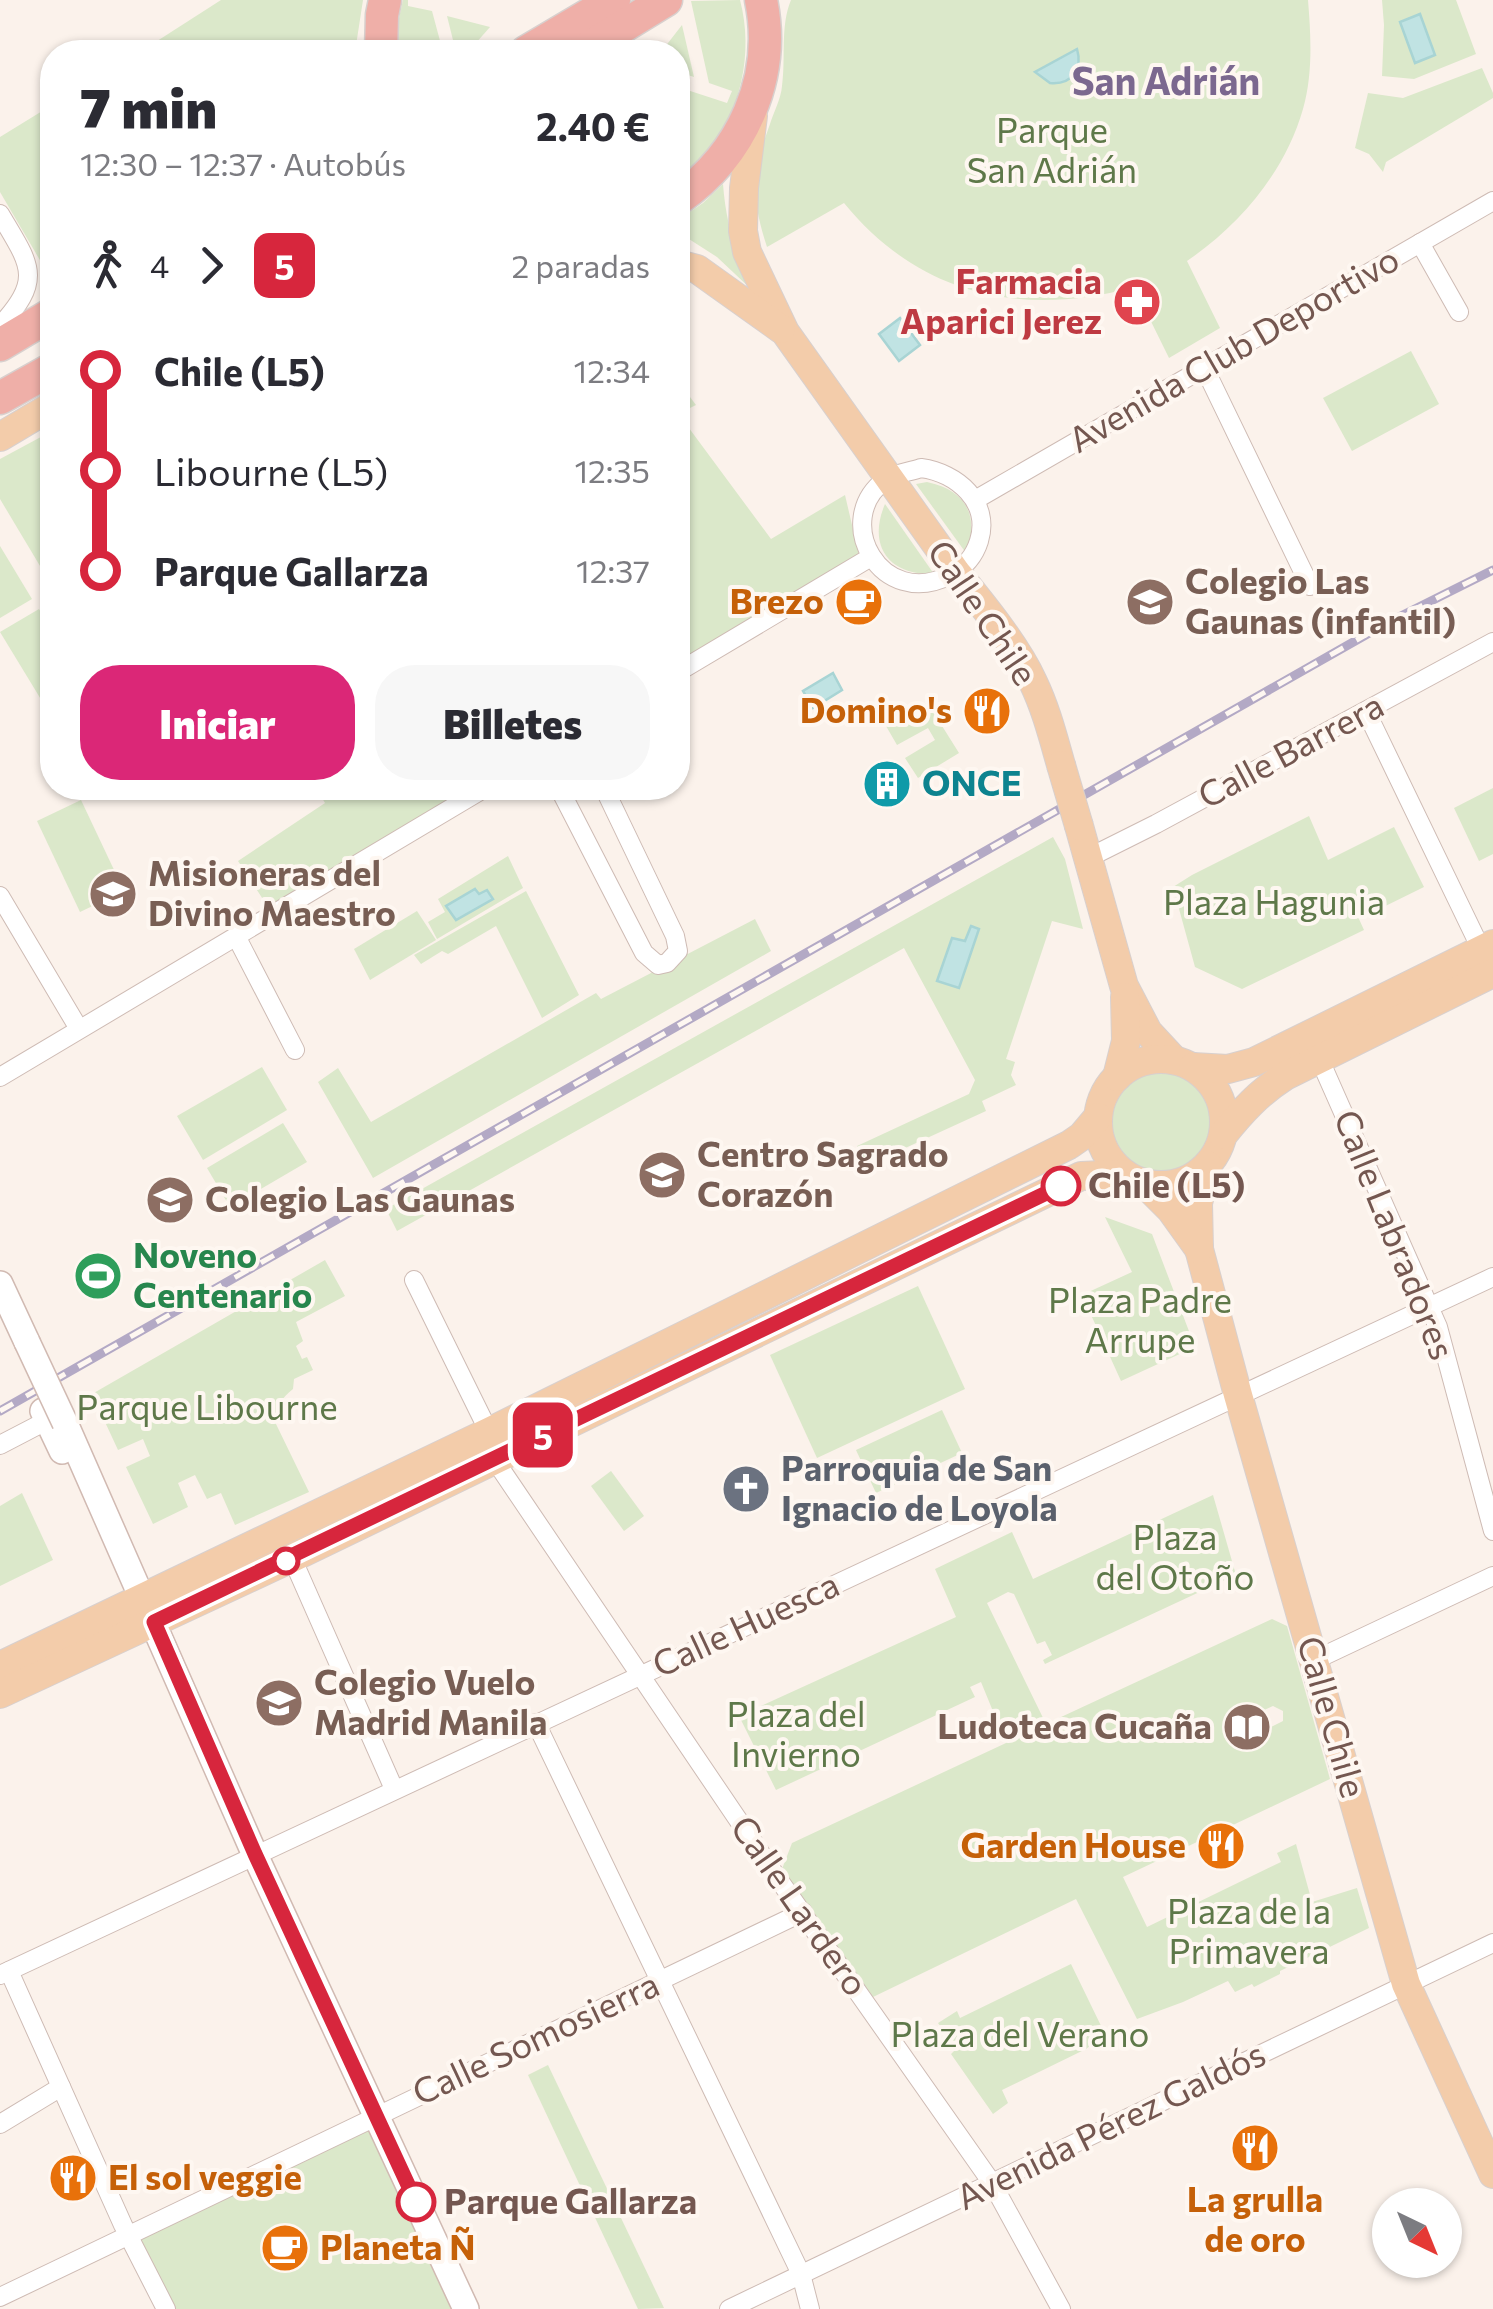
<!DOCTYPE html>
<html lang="es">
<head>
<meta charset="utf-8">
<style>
	body { margin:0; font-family:Commissioner,sans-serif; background:#f7f7f7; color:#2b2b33; height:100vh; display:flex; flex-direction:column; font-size:38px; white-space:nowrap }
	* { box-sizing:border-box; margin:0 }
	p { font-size:32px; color:#7c7c81 }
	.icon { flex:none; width:55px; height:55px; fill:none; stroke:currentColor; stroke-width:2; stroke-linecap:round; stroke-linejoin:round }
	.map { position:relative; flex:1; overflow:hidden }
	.side { position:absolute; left:40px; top:40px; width:650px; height:760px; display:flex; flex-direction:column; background:#fff; border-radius:40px; box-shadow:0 2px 8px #0004 }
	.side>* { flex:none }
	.badge { padding:0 20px; border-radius:15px; font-size:35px; line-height:65px }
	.needle { width:65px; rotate:137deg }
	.fabs { position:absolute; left:1372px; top:2188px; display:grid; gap:20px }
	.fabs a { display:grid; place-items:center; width:90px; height:90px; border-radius:50%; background:#fff; box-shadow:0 2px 8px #0004; font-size:50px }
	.map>.badge { position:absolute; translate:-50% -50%; box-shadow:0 0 0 5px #fff }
	.legs { display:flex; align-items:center; gap:15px; height:110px; padding:0 40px; font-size:32px }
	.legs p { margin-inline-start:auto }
	.headline { display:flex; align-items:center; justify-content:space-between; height:170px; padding:0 40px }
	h1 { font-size:55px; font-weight:800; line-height:75px }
	.cta { display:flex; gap:20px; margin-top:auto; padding:20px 40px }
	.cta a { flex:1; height:115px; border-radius:40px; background:#db2777; color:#fff; font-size:40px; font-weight:800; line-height:115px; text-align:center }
	.cta a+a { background:#f7f7f7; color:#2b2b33 }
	ul { padding:0 40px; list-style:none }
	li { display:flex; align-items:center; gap:35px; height:100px; font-size:38px }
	li i { display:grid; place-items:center; width:15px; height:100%; margin:0 12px; background:currentColor }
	li i::after { content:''; width:25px; height:25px; margin:-12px; border:8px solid; border-radius:50%; background:#fff }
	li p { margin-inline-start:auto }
	li:first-child i { background:linear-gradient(#0000 50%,currentColor 0) }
	li:last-child i { background:linear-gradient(currentColor 50%,#0000 0) }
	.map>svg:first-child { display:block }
	.green { fill:#dbe8ca; fill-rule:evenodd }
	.water { fill:#c0e3e3; stroke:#a8d4d4; stroke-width:2.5 }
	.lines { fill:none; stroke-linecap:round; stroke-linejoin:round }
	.street-casing { stroke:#cebbb4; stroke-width:20 }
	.secondary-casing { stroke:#d1bab2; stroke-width:28 }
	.primary-casing { stroke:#d8d0ce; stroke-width:30 }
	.highway-casing { stroke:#d8d0ce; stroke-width:35 }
	.street { stroke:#fff; stroke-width:18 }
	.secondary { stroke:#fff; stroke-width:25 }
	.primary { stroke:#f3ccaa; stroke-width:28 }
	.highway { stroke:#efafa8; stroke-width:32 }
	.rail-casing { stroke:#b3a9c5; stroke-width:9 }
	.rail { stroke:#fef7f1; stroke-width:5; stroke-dasharray:15; stroke-linecap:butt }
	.secondary-bridge-casing { stroke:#d1bab2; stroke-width:28; stroke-linecap:butt }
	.primary-bridge-casing { stroke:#d8d0ce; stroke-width:30; stroke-linecap:butt }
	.secondary-bridge { stroke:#fff; stroke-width:25 }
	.primary-bridge { stroke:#f3ccaa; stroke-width:28 }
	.line-1-casing { stroke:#fff; stroke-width:22 }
	.line-1 { stroke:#d7263d; stroke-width:15 }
	.stop-1-dot { fill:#fff; stroke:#d7263d; stroke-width:5 }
	.labels { text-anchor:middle; stroke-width:8; stroke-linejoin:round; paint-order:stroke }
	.park-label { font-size:35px; fill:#5e7849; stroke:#fef7f1 }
	.health-label { font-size:35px; font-weight:bold; fill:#be3a42; stroke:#fef7f1; text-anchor:end }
	.street-label { font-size:35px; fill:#745750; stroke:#fef7f1 }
	.education-label { font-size:35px; font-weight:bold; fill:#785e54; stroke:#fef7f1; text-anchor:start }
	.food-label { font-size:35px; font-weight:bold; fill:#c56008; stroke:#fef7f1; text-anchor:end }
	.culture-label { font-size:35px; font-weight:bold; fill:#0d838f; stroke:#fef7f1; text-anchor:start }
	.stop-label { font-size:35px; font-weight:bold; fill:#745750; stroke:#fef7f1; text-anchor:start }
	.leisure-label { font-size:35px; font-weight:bold; fill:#27864d; stroke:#fef7f1; text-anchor:start }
	.worship-label { font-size:35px; font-weight:bold; fill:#5b616d; stroke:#fef7f1; text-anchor:start }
	.neighbourhood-label { font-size:38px; font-weight:bold; fill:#7b688f; stroke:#fef7f1 }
</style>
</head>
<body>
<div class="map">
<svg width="1493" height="2309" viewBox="0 0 1493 2309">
	<rect width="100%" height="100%" fill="#fbf2eb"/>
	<!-- green -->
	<g class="green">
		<polygon points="221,0 363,0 355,52 140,52"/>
		<polygon points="403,0 408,0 408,6 432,11 443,52 398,52 399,18"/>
		<path d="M740,0C754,53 741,112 706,154C698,164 687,173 678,181V87L727,103L732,91L709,83L691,1Z"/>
		<path d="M791,0H1308C1311,36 1313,74 1303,109C1285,172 1240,225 1187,261L1220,328L1169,358L1134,287C1022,318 919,295 844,203L767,247C751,198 752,173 770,124C774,111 781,99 782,86C786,58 780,26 791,0Z"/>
		<polygon points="1382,0 1456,0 1476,54 1414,79 1382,76 1384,25"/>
		<polygon points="447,16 490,27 468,52 456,52"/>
		<polygon points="682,25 694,77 678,72 678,52 661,52"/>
		<polygon points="1482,68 1493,93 1493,98 1386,162 1383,172 1369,154 1355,148 1368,93 1403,98"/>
		<polygon points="52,105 52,279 51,279 0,192 0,137"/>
		<path d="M723,184C726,225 736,253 752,290L717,257L678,232V220L703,203Z"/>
		<polygon points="1411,351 1439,404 1352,451 1323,398"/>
		<polygon points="678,381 696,405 680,413 683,420 771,539 845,495 859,555 678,667"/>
		<polygon points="52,431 52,586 0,499 0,459"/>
		<path d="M927,482C966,490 980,516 966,553L916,484Z"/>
		<path d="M885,504L934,574C889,576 867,546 885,504Z"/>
		<polygon points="0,546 32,599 0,618"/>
		<polygon points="39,609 52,632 52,702 45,706 0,632"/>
		<polygon points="927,702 959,753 918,778 905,758 935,740 928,728 897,745 886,726"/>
		<polygon points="316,788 467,788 268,907 238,861 325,803"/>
		<polygon points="1493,788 1493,854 1479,861 1454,808"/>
		<polygon points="81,800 124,891 80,912 37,821"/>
		<polygon points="1309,816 1328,860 1394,827 1424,887 1359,919 1364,930 1242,989 1195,967 1173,887 1192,875"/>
		<polygon points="1053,837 1065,859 1083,929 1052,921 1006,1059 1015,1062 1011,1075 1016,1085 982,1101 986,1111 866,1166 857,1146 969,1094 975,1080 904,948 397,1231 386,1209"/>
		<polygon points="508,856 523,888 437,939 428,922 445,912 438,899"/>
		<polygon points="526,891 579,995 542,1018 496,926 448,954 442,951 421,964 414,955"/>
		<polygon points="417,911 436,940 370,980 354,949"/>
		<polygon points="755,919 771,951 373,1178 318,1082 338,1068 371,1122 596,993 601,999"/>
		<polygon points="262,1067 287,1110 203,1160 177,1116"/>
		<circle cx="1160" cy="1122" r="54"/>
		<polygon points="283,1123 307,1162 230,1207 207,1168"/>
		<polygon points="1105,1217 1152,1234 1195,1347 1121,1381 1082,1295 1132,1272"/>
		<path d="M325,1260L345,1296L296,1322L303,1341L296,1346L302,1359L307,1357L313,1370L294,1379L293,1389C281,1399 274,1408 276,1424L309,1492L235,1525L221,1493L207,1499L195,1475L178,1483L188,1507L153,1524L126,1467L150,1456L143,1439L118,1450L92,1394Z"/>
		<polygon points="918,1286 965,1389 817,1458 770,1355"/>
		<polygon points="942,1410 962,1453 876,1493 856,1450"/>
		<polygon points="611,1471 644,1516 624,1531 591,1486"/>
		<polygon points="22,1493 53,1560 0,1586 0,1506"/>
		<path d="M1213,1495L1236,1575L1045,1664L1043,1660L1052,1655L1045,1641L1037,1644L1014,1594L1008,1592L987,1603L1046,1724L1272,1619L1287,1626L1330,1779L1123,1877L1147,1927L1281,1862L1277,1853L1296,1844L1312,1902L1357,1888L1369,1928L1280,1971V1974L1254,1987L1252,1984L1235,1992L1228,1981L1183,2002L1137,2019L1076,1899L873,1997L782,1869L792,1843L1006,1743L981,1682L970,1687L975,1697L776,1790L739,1716L956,1617L935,1569L1012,1532L1033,1579ZM1273,1706L1283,1711V1721L1263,1731L1265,1735L1235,1749L1227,1738L1223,1723L1253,1709L1255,1714Z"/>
		<polygon points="1071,1964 1105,2034 1086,2049 1002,2090 1008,2103 993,2114 951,2054 956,2049 938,2023 957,2011 960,2018"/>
		<polygon points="548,2065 664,2308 638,2309 528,2075"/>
		<polygon points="376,2115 466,2309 166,2309 129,2236"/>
	</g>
	<!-- water -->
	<g class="water">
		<polygon points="1420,14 1435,55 1415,63 1400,22"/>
		<path d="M1077,49C1083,69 1072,85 1050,83L1035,72Z"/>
		<polygon points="900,318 920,345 899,361 879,334"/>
		<polygon points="833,673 842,690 813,708 803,691"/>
		<polygon points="475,889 479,894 487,890 493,899 456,920 446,906"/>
		<polygon points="971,926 979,929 959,988 937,981 952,938 965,941"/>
	</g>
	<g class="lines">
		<!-- street casing -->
		<g class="street-casing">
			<g id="street">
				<path d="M0,214C30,265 44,278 0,326"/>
				<polyline points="1420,243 1459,312"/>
				<polyline points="1204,367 1310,586"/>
				<path d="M921,468C957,473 991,502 979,541C974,557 965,567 950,575C881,611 831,520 885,480C895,473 910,472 921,468Z"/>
				<polyline points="975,500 1493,201"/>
				<polyline points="678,672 871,557"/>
				<polyline points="1366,711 1481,949"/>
				<polyline points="559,788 644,953 658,965 667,963 678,951 675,936 604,788"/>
				<polyline points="1088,858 1156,824 1493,642"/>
				<polyline points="0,896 79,1029"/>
				<polyline points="236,936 295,1050"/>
				<polyline points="1319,1058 1438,1327 1493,1531"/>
				<polyline points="0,1077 485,788"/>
				<polyline points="414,1280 489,1432"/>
				<polyline points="0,1445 48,1420"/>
				<polyline points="494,1459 772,1870 992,2183 1061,2309"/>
				<polyline points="292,1558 394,1789"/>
				<polyline points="1315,1660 1493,1576"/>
				<polyline points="536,1723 801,2274 810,2309"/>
				<polyline points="9,1971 123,2225 166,2309"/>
				<polyline points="0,1975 1493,1277"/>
				<polyline points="0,2124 61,2087"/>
				<polyline points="0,2297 803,1912"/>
				<polyline points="729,2309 1493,1943"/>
			</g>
		</g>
		<!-- secondary casing -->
		<g class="secondary-casing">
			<g id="secondary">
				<polyline points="0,1284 27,1342"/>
				<polyline points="43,1411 62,1451"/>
				<polyline points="65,1423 255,1855 466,2309"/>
			</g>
		</g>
		<!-- primary casing -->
		<g class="primary-casing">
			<g id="primary">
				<path d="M753,116L744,188L743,231L747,252L785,332L956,572C982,604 1016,645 1033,682C1046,709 1053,737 1061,765"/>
				<polyline points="678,264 697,269 781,329"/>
				<polyline points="0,437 52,406"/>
				<polyline points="1079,826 1124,986 1148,1032 1174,1060"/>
				<circle cx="1161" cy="1122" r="63"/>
				<polyline points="1193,1067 1228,1069 1254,1062 1493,944"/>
				<polyline points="1117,1077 1126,1041 1125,997"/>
				<path d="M1223,1135C1242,1111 1260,1092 1285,1076L1493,973"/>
				<polyline points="1208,1165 1198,1203 1199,1249 1238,1395 1406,1984 1493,2174"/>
				<polyline points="1144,1183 1171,1210 1199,1249"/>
				<polyline points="0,1666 489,1432 1069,1145 1082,1136 1098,1117"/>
				<polyline points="0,1694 292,1558 1081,1176 1125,1174"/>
			</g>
		</g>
		<!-- highway casing -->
		<g class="highway-casing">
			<g id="highway">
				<polyline points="381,52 382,15 385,0"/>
				<polyline points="526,52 614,0"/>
				<polyline points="581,52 666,0"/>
				<path d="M678,199C742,155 777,78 761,0"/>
				<polyline points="0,345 52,314"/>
				<polyline points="0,398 52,369"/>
			</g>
		</g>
		<!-- street -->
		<use href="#street" class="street"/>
		<!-- secondary -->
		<use href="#secondary" class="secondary"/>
		<!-- primary -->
		<use href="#primary" class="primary"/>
		<!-- highway -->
		<use href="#highway" class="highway"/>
		<!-- rail casing -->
		<g class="rail-casing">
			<polyline id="rail" points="0,1411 1385,624 1493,570"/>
		</g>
		<!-- rail -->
		<use href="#rail" class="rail"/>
		<!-- secondary-bridge casing -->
		<g class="secondary-bridge-casing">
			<polyline id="secondary-bridge" points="27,1342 65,1423"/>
		</g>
		<!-- primary-bridge casing -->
		<g class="primary-bridge-casing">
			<polyline id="primary-bridge" points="1061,765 1079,826"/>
		</g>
		<!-- secondary-bridge -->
		<use href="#secondary-bridge" class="secondary-bridge"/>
		<!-- primary-bridge -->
		<use href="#primary-bridge" class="primary-bridge"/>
	</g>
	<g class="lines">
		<!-- line-1 casing -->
		<g class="line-1-casing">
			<polyline id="line-1" points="416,2202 255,1854 154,1622 1061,1186"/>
		</g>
		<!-- line-1 -->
		<use href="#line-1" class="line-1"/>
	</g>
	<!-- icons -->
	<defs>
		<g id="pharmacy-disc" transform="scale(2.5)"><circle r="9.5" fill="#e0444e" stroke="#fef7f1"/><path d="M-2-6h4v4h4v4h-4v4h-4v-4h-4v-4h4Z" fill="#fff"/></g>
		<g id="cafe-disc" transform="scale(2.5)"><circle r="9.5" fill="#e8710a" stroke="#fef7f1"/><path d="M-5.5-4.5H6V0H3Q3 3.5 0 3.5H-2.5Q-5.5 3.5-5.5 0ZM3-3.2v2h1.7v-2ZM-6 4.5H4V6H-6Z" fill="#fff"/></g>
		<g id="school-disc" transform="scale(2.5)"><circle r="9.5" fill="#8d6e63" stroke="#fef7f1"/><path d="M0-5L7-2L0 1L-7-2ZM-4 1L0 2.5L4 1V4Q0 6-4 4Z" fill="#fff"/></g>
		<g id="restaurant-disc" transform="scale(2.5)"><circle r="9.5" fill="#e8710a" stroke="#fef7f1"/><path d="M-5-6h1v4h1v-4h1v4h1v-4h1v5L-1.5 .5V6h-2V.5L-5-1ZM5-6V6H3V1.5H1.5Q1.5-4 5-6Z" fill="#fff"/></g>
		<g id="building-disc" transform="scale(2.5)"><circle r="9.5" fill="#0f9aa8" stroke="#fef7f1"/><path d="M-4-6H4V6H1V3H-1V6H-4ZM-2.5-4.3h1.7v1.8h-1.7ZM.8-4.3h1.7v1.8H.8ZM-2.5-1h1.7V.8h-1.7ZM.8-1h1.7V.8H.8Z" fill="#fff"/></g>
		<g id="university-disc" transform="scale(2.5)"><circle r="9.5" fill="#8d6e63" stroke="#fef7f1"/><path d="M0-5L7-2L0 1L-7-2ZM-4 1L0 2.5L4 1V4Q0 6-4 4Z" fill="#fff"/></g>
		<g id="stadium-disc" transform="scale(2.5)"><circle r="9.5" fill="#2e9e5b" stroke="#fef7f1"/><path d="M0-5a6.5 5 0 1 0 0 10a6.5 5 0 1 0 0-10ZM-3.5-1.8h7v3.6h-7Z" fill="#fff"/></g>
		<g id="church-disc" transform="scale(2.5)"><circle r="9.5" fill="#6b7280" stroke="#fef7f1"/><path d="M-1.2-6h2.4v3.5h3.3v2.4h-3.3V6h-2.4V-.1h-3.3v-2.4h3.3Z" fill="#fff"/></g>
		<g id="library-disc" transform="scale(2.5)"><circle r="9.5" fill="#8d6e63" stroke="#fef7f1"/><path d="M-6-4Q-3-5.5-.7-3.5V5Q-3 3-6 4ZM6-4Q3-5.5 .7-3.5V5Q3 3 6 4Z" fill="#fff"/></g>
	</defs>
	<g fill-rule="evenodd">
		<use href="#pharmacy-disc" x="1137" y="302"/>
		<use href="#cafe-disc" x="859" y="602"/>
		<use href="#school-disc" x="1150" y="602"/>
		<use href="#restaurant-disc" x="987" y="711"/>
		<use href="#building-disc" x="887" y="784"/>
		<use href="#school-disc" x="113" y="894"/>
		<use href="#university-disc" x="662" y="1175"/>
		<use href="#school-disc" x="170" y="1200"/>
		<use href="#stadium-disc" x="98" y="1276"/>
		<use href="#church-disc" x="746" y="1489"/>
		<use href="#school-disc" x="279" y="1703"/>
		<use href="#library-disc" x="1247" y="1727"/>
		<use href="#restaurant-disc" x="1221" y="1846"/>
		<use href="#restaurant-disc" x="1255" y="2148"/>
		<use href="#restaurant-disc" x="73" y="2178"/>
		<use href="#cafe-disc" x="285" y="2248"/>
	</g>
	<!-- markers -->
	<g class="stop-1-dot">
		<circle cx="1061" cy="1186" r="18"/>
		<circle cx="286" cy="1561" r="12"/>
		<circle cx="416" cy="2202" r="18"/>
	</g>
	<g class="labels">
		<!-- park labels -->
		<g class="park-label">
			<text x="1052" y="143">Parque<tspan x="1052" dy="40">San Adrián</tspan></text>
			<text x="1274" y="915">Plaza Hagunia</text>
			<text x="1140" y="1313">Plaza Padre<tspan x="1140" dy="40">Arrupe</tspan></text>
			<text x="207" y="1420">Parque Libourne</text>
			<text x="1175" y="1550">Plaza<tspan x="1175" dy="40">del Otoño</tspan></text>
			<text x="796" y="1727">Plaza del<tspan x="796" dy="40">Invierno</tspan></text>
			<text x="1249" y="1924">Plaza de la<tspan x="1249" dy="40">Primavera</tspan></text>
			<text x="1020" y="2047">Plaza del Verano</text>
		</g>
		<!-- health labels -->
		<g class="health-label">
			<text x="1102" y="294">Farmacia<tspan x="1102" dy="40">Aparici Jerez</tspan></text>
		</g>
		<!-- street labels -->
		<g class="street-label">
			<text transform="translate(1234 350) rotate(-30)" y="12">Avenida Club Deportivo</text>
			<text transform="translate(982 613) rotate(56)" y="12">Calle Chile</text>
			<text transform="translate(1291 751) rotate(-28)" y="12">Calle Barrera</text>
			<text transform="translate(1394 1235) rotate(68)" y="12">Calle Labradores</text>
			<text transform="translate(746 1625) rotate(-25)" y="12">Calle Huesca</text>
			<text transform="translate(1331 1717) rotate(74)" y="12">Calle Chile</text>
			<text transform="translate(799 1906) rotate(55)" y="12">Calle Lardero</text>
			<text transform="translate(536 2039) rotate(-25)" y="12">Calle Somosierra</text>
			<text transform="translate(1111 2126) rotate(-26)" y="12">Avenida Pérez Galdós</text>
		</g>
		<!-- education labels -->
		<g class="education-label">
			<text x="1185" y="594">Colegio Las<tspan x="1185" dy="40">Gaunas (infantil)</tspan></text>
			<text x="148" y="886">Misioneras del<tspan x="148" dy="40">Divino Maestro</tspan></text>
			<text x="697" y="1167">Centro Sagrado<tspan x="697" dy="40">Corazón</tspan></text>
			<text x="205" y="1212">Colegio Las Gaunas</text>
			<text x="314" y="1695">Colegio Vuelo<tspan x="314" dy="40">Madrid Manila</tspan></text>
			<text x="1212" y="1739" text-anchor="end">Ludoteca Cucaña</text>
		</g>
		<!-- food labels -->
		<g class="food-label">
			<text x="824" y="614">Brezo</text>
			<text x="952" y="723">Domino's</text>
			<text x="1186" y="1858">Garden House</text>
			<text x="108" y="2190" text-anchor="start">El sol veggie</text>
			<text x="1255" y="2212" text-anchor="middle">La grulla<tspan x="1255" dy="40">de oro</tspan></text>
			<text x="320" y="2260" text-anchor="start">Planeta Ñ</text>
		</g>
		<!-- culture labels -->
		<g class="culture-label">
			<text x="922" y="796">ONCE</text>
		</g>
		<!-- stop labels -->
		<g class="stop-label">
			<text x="1088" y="1198">Chile (L5)</text>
			<text x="444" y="2214">Parque Gallarza</text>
		</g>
		<!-- leisure labels -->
		<g class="leisure-label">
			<text x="133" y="1268">Noveno<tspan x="133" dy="40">Centenario</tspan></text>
		</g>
		<!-- worship labels -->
		<g class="worship-label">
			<text x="781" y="1481">Parroquia de San<tspan x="781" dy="40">Ignacio de Loyola</tspan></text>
		</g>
		<!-- neighbourhood labels -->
		<g class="neighbourhood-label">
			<text x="1166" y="95">San Adrián</text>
		</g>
	</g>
</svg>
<div class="fabs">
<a><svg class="needle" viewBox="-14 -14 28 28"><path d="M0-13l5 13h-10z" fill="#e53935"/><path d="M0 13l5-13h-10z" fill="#7c7c81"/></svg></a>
</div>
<b class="badge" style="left:543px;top:1435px;background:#d7263d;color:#fff">5</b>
<section class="side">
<div class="headline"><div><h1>7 min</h1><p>12:30 – 12:37 · Autobús</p></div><b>2.40 €</b></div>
<div class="legs"><svg class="icon" aria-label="walk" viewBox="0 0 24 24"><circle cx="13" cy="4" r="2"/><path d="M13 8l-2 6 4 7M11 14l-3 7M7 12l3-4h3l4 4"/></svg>4<svg class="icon" aria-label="forward" viewBox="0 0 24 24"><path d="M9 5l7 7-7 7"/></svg><b class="badge" style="background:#d7263d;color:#fff">5</b><p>2 paradas</p></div>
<ul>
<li><i style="color:#d7263d"></i><b>Chile (L5)</b><p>12:34</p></li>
<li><i style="color:#d7263d"></i><span>Libourne (L5)</span><p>12:35</p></li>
<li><i style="color:#d7263d"></i><b>Parque Gallarza</b><p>12:37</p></li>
</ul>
<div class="cta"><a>Iniciar</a><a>Billetes</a></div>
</section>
</div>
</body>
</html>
